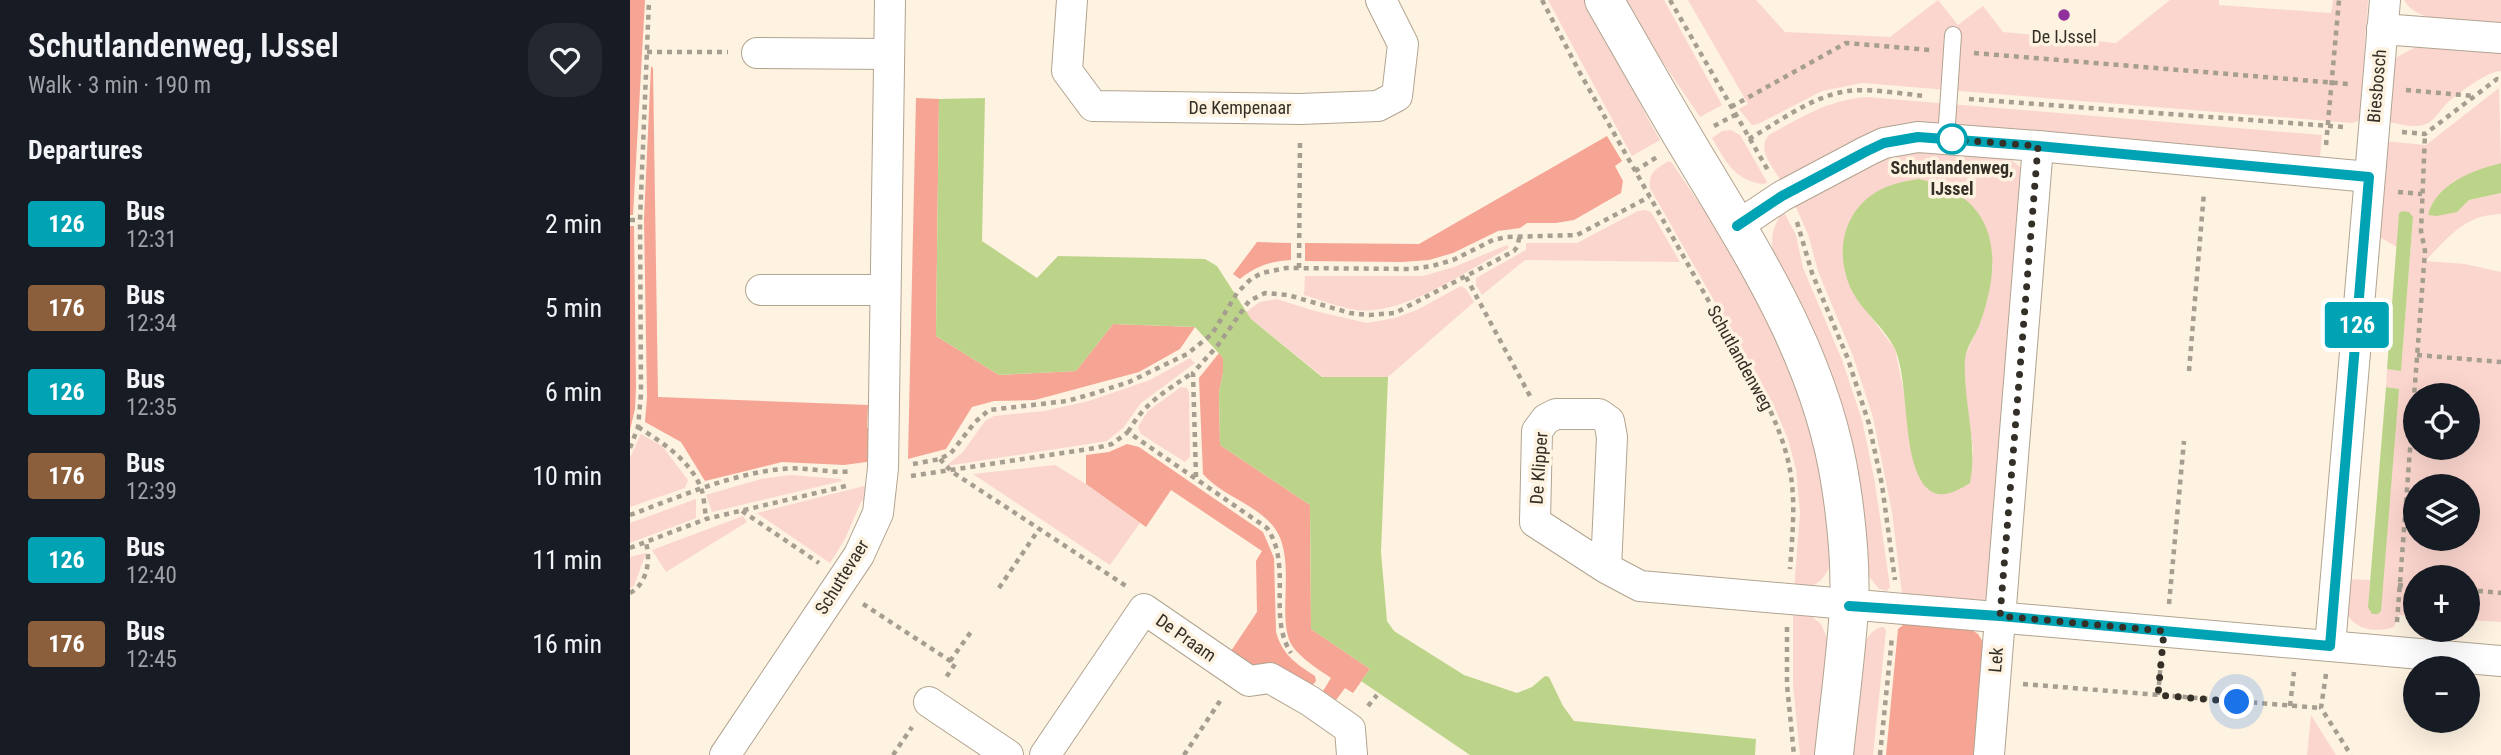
<!DOCTYPE html>
<html lang="en">
<head>
<meta charset="utf-8">
<style>
	body { margin:0; font-family:"Roboto Condensed",sans-serif; background:#242831; color:#f1f3f6; height:100vh; display:flex; flex-direction:column; font-size:26px; white-space:nowrap }
	* { box-sizing:border-box; margin:0 }
	p { font-size:23px; color:#9ea1a6 }
	.icon { flex:none; width:38px; height:38px; fill:none; stroke:currentColor; stroke-width:2; stroke-linecap:round; stroke-linejoin:round }
	.map { position:relative; flex:1; overflow:hidden }
	.side { display:flex; flex-direction:column; background:#171b24; width:630px }
	.side>* { flex:none }
	.badge { padding:0 14px; border-radius:5px; font-size:24px; line-height:46px }
	.fabs { position:absolute; left:1773px; top:383px; display:grid; gap:14px }
	.fabs a { display:grid; place-items:center; width:77px; height:77px; border-radius:50%; background:#171b24; box-shadow:0 7px 28px #0002; font-size:35px }
	.you { position:absolute; width:35px; height:35px; margin:-18px; border:5px solid #fff; border-radius:50%; background:#1a73e8; box-shadow:0 0 0 10px #1a73e833 }
	.map>.badge { position:absolute; translate:-50% -50%; box-shadow:0 0 0 4px #fff }
	h2 { padding:0 28px; font-size:26px; line-height:63px }
	.round { display:grid; place-items:center; flex:none; width:74px; height:74px; border-radius:28px; background:#242831 }
	.headline { display:flex; align-items:center; justify-content:space-between; height:119px; padding:0 28px }
	h1 { font-size:33px; font-weight:600; line-height:52px }
	ul { padding:0; list-style:none }
	li { display:flex; align-items:center; gap:21px; height:84px; padding:0 28px }
	li div { flex:1 }
	li b { display:block; font-size:26px }
	li em { font-style:normal }
	li .badge { min-width:77px; font-weight:700; text-align:center }
	main { display:flex; flex:1; min-height:0 }
	.map>svg:first-child { display:block }
	.green { fill:#fbd6ce; fill-rule:evenodd }
	.forest { fill:#f6a494 }
	.water { fill:#bcd489 }
	.lines { fill:none; stroke-linecap:round; stroke-linejoin:round }
	.lane-casing { stroke:#b1a490; stroke-width:18 }
	.street-casing { stroke:#b1a490; stroke-width:32 }
	.secondary-casing { stroke:#b1a490; stroke-width:40 }
	.path { stroke:#a69e90; stroke-width:4.5; stroke-dasharray:5 5; stroke-linecap:butt }
	.lane { stroke:#fff; stroke-width:16 }
	.street { stroke:#fff; stroke-width:30 }
	.secondary { stroke:#fff; stroke-width:38 }
	.line-casing { stroke:#fff; stroke-width:16 }
	.line { stroke:#00a3b4; stroke-width:10 }
	.walk { stroke:#342f27; stroke-width:7; stroke-dasharray:0 12.6 }
	.poi-dot { fill:#8f319a; stroke:#fef2e1; stroke-width:2.5 }
	.stop-dot { fill:#fff; stroke:#00a3b4; stroke-width:3.5 }
	.labels { text-anchor:middle; stroke-width:7; stroke-linejoin:round; paint-order:stroke }
	.poi-label { font-size:18px; fill:#342f27; stroke:#fef2e1 }
	.street-label { font-size:18px; fill:#342f27; stroke:#fef2e1 }
	.stop-label { font-size:18px; font-weight:bold; fill:#342f27; stroke:#fef2e1 }
</style>
</head>
<body>
<main>
<section class="side">
<div class="headline"><div><h1>Schutlandenweg, IJssel</h1><p>Walk · 3 min · 190 m</p></div><a class="round"><svg class="icon" aria-label="heart" viewBox="0 0 24 24"><path d="M12 20l-8-8c-3-5 5-10 8-4 3-6 11-1 8 4z"/></svg></a></div>
<h2>Departures</h2>
<ul>
<li><span class="badge" style="background:#00a3b4;color:#fff">126</span><div><b>Bus</b><p>12:31</p></div><em>2 min</em></li>
<li><span class="badge" style="background:#8b5e3c;color:#fff">176</span><div><b>Bus</b><p>12:34</p></div><em>5 min</em></li>
<li><span class="badge" style="background:#00a3b4;color:#fff">126</span><div><b>Bus</b><p>12:35</p></div><em>6 min</em></li>
<li><span class="badge" style="background:#8b5e3c;color:#fff">176</span><div><b>Bus</b><p>12:39</p></div><em>10 min</em></li>
<li><span class="badge" style="background:#00a3b4;color:#fff">126</span><div><b>Bus</b><p>12:40</p></div><em>11 min</em></li>
<li><span class="badge" style="background:#8b5e3c;color:#fff">176</span><div><b>Bus</b><p>12:45</p></div><em>16 min</em></li>
</ul>
</section>
<div class="map">
<svg width="1871" height="755" viewBox="0 0 1871 755">
	<rect width="100%" height="100%" fill="#fef2e1"/>
	<!-- green -->
	<g class="green">
		<path d="M918,0H959C985,45 1003,95 1030,140L1002,156Z"/>
		<polygon points="996,0 1034,0 1092,105 1070,117 1020,43"/>
		<polygon points="1058,0 1126,0 1155,32 1260,37 1308,0 1328,25 1353,6 1373,32 1486,43 1540,0 1589,0 1589,5 1701,13 1703,0 1738,0 1730,115 1728,121 1722,123 1232,83 1192,91 1128,124 1122,125 1109,109 1118,104"/>
		<path d="M1774,0H1871V25C1844,22 1788,26 1774,0Z"/>
		<path d="M1808,43L1871,50V71C1857,71 1829,93 1818,102C1809,110 1805,122 1793,125C1781,128 1766,123 1754,121L1759,79L1767,57L1786,47Z"/>
		<path d="M1869,88L1871,163L1854,168L1827,212L1839,200L1871,193V214C1834,215 1819,237 1795,261L1835,264L1871,272V622L1838,620V578H1785V616L1769,615L1764,627C1743,634 1718,629 1714,603C1713,596 1714,587 1714,579L1740,580L1738,607L1769,389L1756,387L1757,369L1771,370L1783,217L1769,213L1767,247L1746,235L1753,141L1796,145ZM1785,396H1838V448H1785ZM1785,486H1838V539H1785Z"/>
		<path d="M1236,97L1692,135L1690,157L1320,128L1151,181C1143,167 1126,149 1139,135C1171,117 1199,100 1236,97Z"/>
		<path d="M1101,130L1110,135L1137,182L1135,184C1106,182 1095,161 1082,138L1092,131Z"/>
		<path d="M1287,150L1380,159L1390,167L1394,177L1359,602L1272,594L1262,512L1243,417L1223,356L1188,271L1178,234L1164,203L1255,156ZM1363,265L1348,327L1335,356L1334,380L1343,450L1340,483L1289,476L1279,438L1274,393L1265,349L1224,295L1214,271Z"/>
		<path d="M1039,161L1042,163L1097,244L1162,369L1191,469L1201,564C1194,581 1183,589 1164,590L1170,512L1166,469L1158,439L1144,406L1020,188C1019,171 1026,169 1039,161Z"/>
		<polygon points="1014,210 1021,212 1050,262 895,260 852,295 846,285 846,278 896,250 896,243 947,243 1008,211"/>
		<path d="M1152,213L1155,214L1166,235L1173,268L1212,360L1232,420L1245,483L1260,587L1257,591L1249,589L1238,575L1144,258C1140,240 1142,228 1152,213Z"/>
		<path d="M877,245L879,248C837,270 774,316 726,310C708,307 691,300 674,295L675,276H793L824,267Z"/>
		<polygon points="831,286 836,289 844,302 758,377 693,377 621,319 616,312 630,302 646,299 685,311 737,323 765,318 787,310"/>
		<polygon points="560,358 565,363 511,403 493,428 477,441 316,466 333,452 355,421 364,416 414,411 459,401 520,380"/>
		<polygon points="551,387 557,388 559,393 560,457 555,462 511,434 508,427 518,411"/>
		<polygon points="11,434 32,446 58,480 55,488 0,507 0,458"/>
		<polygon points="425,465 456,484 510,523 480,565 343,474"/>
		<polygon points="160,475 211,479 212,481 82,512 76,495 131,479"/>
		<polygon points="238,485 238,497 231,502 215,539 200,563 127,513"/>
		<polygon points="66,499 66,518 0,543 0,523"/>
		<polygon points="113,516 117,522 36,572 22,550"/>
		<polygon points="16,553 4,586 0,588 0,557"/>
		<polygon points="1163,613 1182,617 1191,624 1200,645 1188,755 1170,755 1163,685"/>
		<path d="M1254,627L1256,631L1243,755H1220L1233,646C1238,637 1243,627 1254,627Z"/>
		<polygon points="1681,715 1706,755 1677,755"/>
	</g>
	<!-- forest -->
	<g class="forest">
		<polygon points="0,0 15,0 3,215 0,215"/>
		<polygon points="21,66 23,68 28,397 238,405 237,427 247,440 244,461 214,465 152,462 75,481 51,442 15,422 17,397 14,219"/>
		<polygon points="286,98 309,99 306,336 369,375 446,371 483,324 565,327 550,349 509,372 405,400 364,401 342,407 316,449 278,459"/>
		<polygon points="977,136 992,161 985,166 993,181 991,193 944,220 926,223 897,223 890,228 868,231 823,253 799,260 772,262 675,261 675,243 789,244"/>
		<polygon points="0,226 4,226 6,387 5,409 0,430"/>
		<path d="M627,242L661,243V260C641,261 626,266 610,279L603,274Z"/>
		<path d="M589,353L593,358V373L589,392L590,445L680,505L681,629L740,669L723,693L715,688L706,700L693,691L701,678C688,669 673,660 663,647C645,621 667,563 646,530C628,504 593,497 573,474L569,378Z"/>
		<path d="M497,444L509,447L633,532L644,558L646,632C652,654 666,664 685,676L686,681L680,688L644,663L623,668L599,654L627,612L626,561L632,551L541,490L516,527L456,484V455L479,452Z"/>
		<polygon points="1277,622 1339,628 1348,634 1354,644 1349,755 1256,755 1268,629"/>
	</g>
	<!-- water -->
	<g class="water">
		<polygon points="355,98 352,241 407,278 428,256 575,259 587,266 621,319 692,377 758,377 751,552 757,621 764,631 834,675 887,693 902,687 915,676 919,677 933,706 944,721 1126,739 1125,755 840,755 731,681 740,669 681,629 680,505 590,445 589,392 593,373 593,358 565,327 483,324 446,371 369,375 306,336 309,99"/>
		<path d="M1871,163V193L1839,200L1827,212L1807,216L1798,215C1806,184 1843,170 1871,163Z"/>
		<path d="M1289,179C1369,196 1374,259 1349,326C1344,338 1336,347 1335,360C1333,402 1348,442 1340,483C1327,491 1310,501 1297,488C1271,462 1280,383 1265,349C1255,328 1234,313 1223,293C1204,257 1211,212 1248,191C1260,184 1275,181 1289,179Z"/>
		<polygon points="1773,211 1779,212 1783,217 1771,371 1757,369 1769,213"/>
		<polygon points="1756,387 1769,389 1751,611 1748,614 1742,614 1738,607"/>
	</g>
	<g class="lines">
		<!-- lane casing -->
		<g class="lane-casing">
			<polyline id="lane" points="1316,139 1323,35"/>
		</g>
		<!-- street casing -->
		<g class="street-casing">
			<g id="street">
				<polyline points="442,0 437,71 463,106 670,109 748,106 767,96 773,44 751,0"/>
				<polyline points="1752,29 1871,38"/>
				<polyline points="127,53 259,54"/>
				<polyline points="1107,226 1152,196 1237,151 1254,143 1288,137 1408,146 1739,177"/>
				<polyline points="131,290 255,290"/>
				<polyline points="976,568 982,437 979,421 969,414 926,414 916,419 907,431 905,522 976,568 1010,586 1871,661"/>
				<polyline points="1700,646 1755,0"/>
				<polyline points="299,702 378,755"/>
				<polyline points="95,755 229,555 248,513 253,468 260,0"/>
				<polyline points="415,755 514,609 619,681 640,678 680,701 720,729 722,755"/>
				<polyline points="1359,755 1408,146"/>
			</g>
		</g>
		<!-- secondary casing -->
		<g class="secondary-casing">
			<path id="secondary" d="M974,0C1001,47 1028,95 1056,142C1121,251 1192,357 1211,486C1217,525 1221,568 1219,608C1216,657 1209,706 1204,755"/>
		</g>
		<!-- path -->
		<g class="path">
			<path d="M912,0L950,73L1139,408C1168,470 1165,503 1160,569"/>
			<polyline points="1040,0 1139,172"/>
			<polyline points="17,52 98,52"/>
			<polyline points="1344,53 1719,84"/>
			<polyline points="1776,90 1844,96"/>
			<polyline points="1339,99 1714,127"/>
			<polyline points="1101,107 1216,43 1300,50"/>
			<polyline points="1084,126 1105,115"/>
			<polyline points="1772,132 1795,134 1867,79 1871,80"/>
			<path d="M1119,139C1150,121 1182,96 1218,91C1243,88 1271,94 1296,96"/>
			<polyline points="1696,145 1709,0"/>
			<polyline points="1005,171 1027,157"/>
			<polyline points="1768,192 1792,194"/>
			<polyline points="0,220 10,220"/>
			<polyline points="1167,222 1182,273 1218,359 1239,424 1252,485 1265,580"/>
			<polyline points="669,268 670,138"/>
			<polyline points="836,277 900,396"/>
			<polyline points="1787,355 1871,362"/>
			<polyline points="1559,371 1574,192"/>
			<path d="M8,427C33,443 62,461 72,491C74,499 75,510 76,519"/>
			<path d="M498,432C515,402 535,392 562,373"/>
			<polyline points="0,448 8,427 11,394 10,220 19,0"/>
			<polyline points="310,459 321,471 496,586"/>
			<polyline points="283,464 310,459 321,453 345,422 359,410 437,401 462,394 499,382 557,354 582,334 607,293 621,279 632,273 656,268 781,269 802,266 823,260 863,240 877,237 947,235 1019,197"/>
			<path d="M281,476L466,448L482,444L498,432L637,528C663,566 637,616 661,653"/>
			<polyline points="566,477 563,373 588,345 619,301 635,293 658,295 720,313 739,315 765,313 884,251 887,247 890,235"/>
			<polyline points="112,511 189,563"/>
			<path d="M0,515C49,497 100,474 152,469C175,466 199,474 222,471"/>
			<polyline points="0,548 76,519 220,485"/>
			<polyline points="1768,585 1785,587"/>
			<polyline points="369,588 409,529"/>
			<polyline points="1838,590 1871,593"/>
			<path d="M0,593C17,584 21,560 16,543"/>
			<polyline points="233,604 325,664 315,679"/>
			<polyline points="1539,604 1554,441"/>
			<polyline points="1767,622 1795,251 1791,231 1795,134"/>
			<polyline points="1157,627 1157,685 1164,755"/>
			<polyline points="320,661 343,629"/>
			<polyline points="1696,674 1691,708 1721,755"/>
			<polyline points="1393,684 1691,708"/>
			<polyline points="1528,695 1531,661"/>
			<polyline points="738,706 747,695"/>
			<polyline points="1660,706 1664,672"/>
			<polyline points="263,755 282,727"/>
			<polyline points="554,755 592,698"/>
			<polyline points="1250,755 1262,637"/>
		</g>
		<!-- lane -->
		<use href="#lane" class="lane"/>
		<!-- street -->
		<use href="#street" class="street"/>
		<!-- secondary -->
		<use href="#secondary" class="secondary"/>
	</g>
	<g class="lines">
		<!-- line casing -->
		<g class="line-casing">
			<polyline id="line" points="1107,226 1152,196 1237,151 1254,143 1288,137 1408,146 1739,177 1700,646 1370,616 1219,606"/>
		</g>
		<!-- line -->
		<use href="#line" class="line"/>
		<!-- walk -->
		<polyline class="walk" points="1322,139 1316,139 1408,146 1370,616 1534,631 1528,695 1607,702"/>
	</g>
	<!-- markers -->
	<circle class="poi-dot" cx="1434" cy="15" r="7"/>
	<circle class="stop-dot" cx="1322" cy="139" r="14"/>
	<g class="labels">
		<!-- poi labels -->
		<g class="poi-label">
			<text x="1434" y="43">De IJssel</text>
		</g>
		<!-- street labels -->
		<g class="street-label">
			<text transform="translate(1747 86) rotate(-85)" y="6">Biesbosch</text>
			<text x="610" y="114">De Kempenaar</text>
			<text transform="translate(1110 358) rotate(61)" y="6">Schutlandenweg</text>
			<text transform="translate(909 468) rotate(-86)" y="6">De Klipper</text>
			<text transform="translate(212 577) rotate(-58)" y="6">Schuttevaer</text>
			<text transform="translate(556 638) rotate(35)" y="6">De Praam</text>
			<text transform="translate(1366 660) rotate(-85)" y="6">Lek</text>
		</g>
		<!-- stop labels -->
		<g class="stop-label">
			<text x="1322" y="174">Schutlandenweg,<tspan x="1322" dy="21">IJssel</tspan></text>
		</g>
	</g>
</svg>
<div class="fabs">
<a><svg class="icon" aria-label="locate" viewBox="0 0 24 24"><circle cx="12" cy="12" r="6"/><path d="M12 2v4M12 18v4M2 12h4M18 12h4"/></svg></a>
<a><svg class="icon" aria-label="layers" viewBox="0 0 24 24"><path d="M12 4l9 5-9 5-9-5zM3 14l9 5 9-5"/></svg></a>
<a>+</a>
<a>−</a>
</div>
<div class="you" style="left:1607px;top:702px"></div>
<b class="badge" style="left:1727px;top:325px;background:#00a3b4;color:#fff">126</b>
</div>
</main>
</body>
</html>
